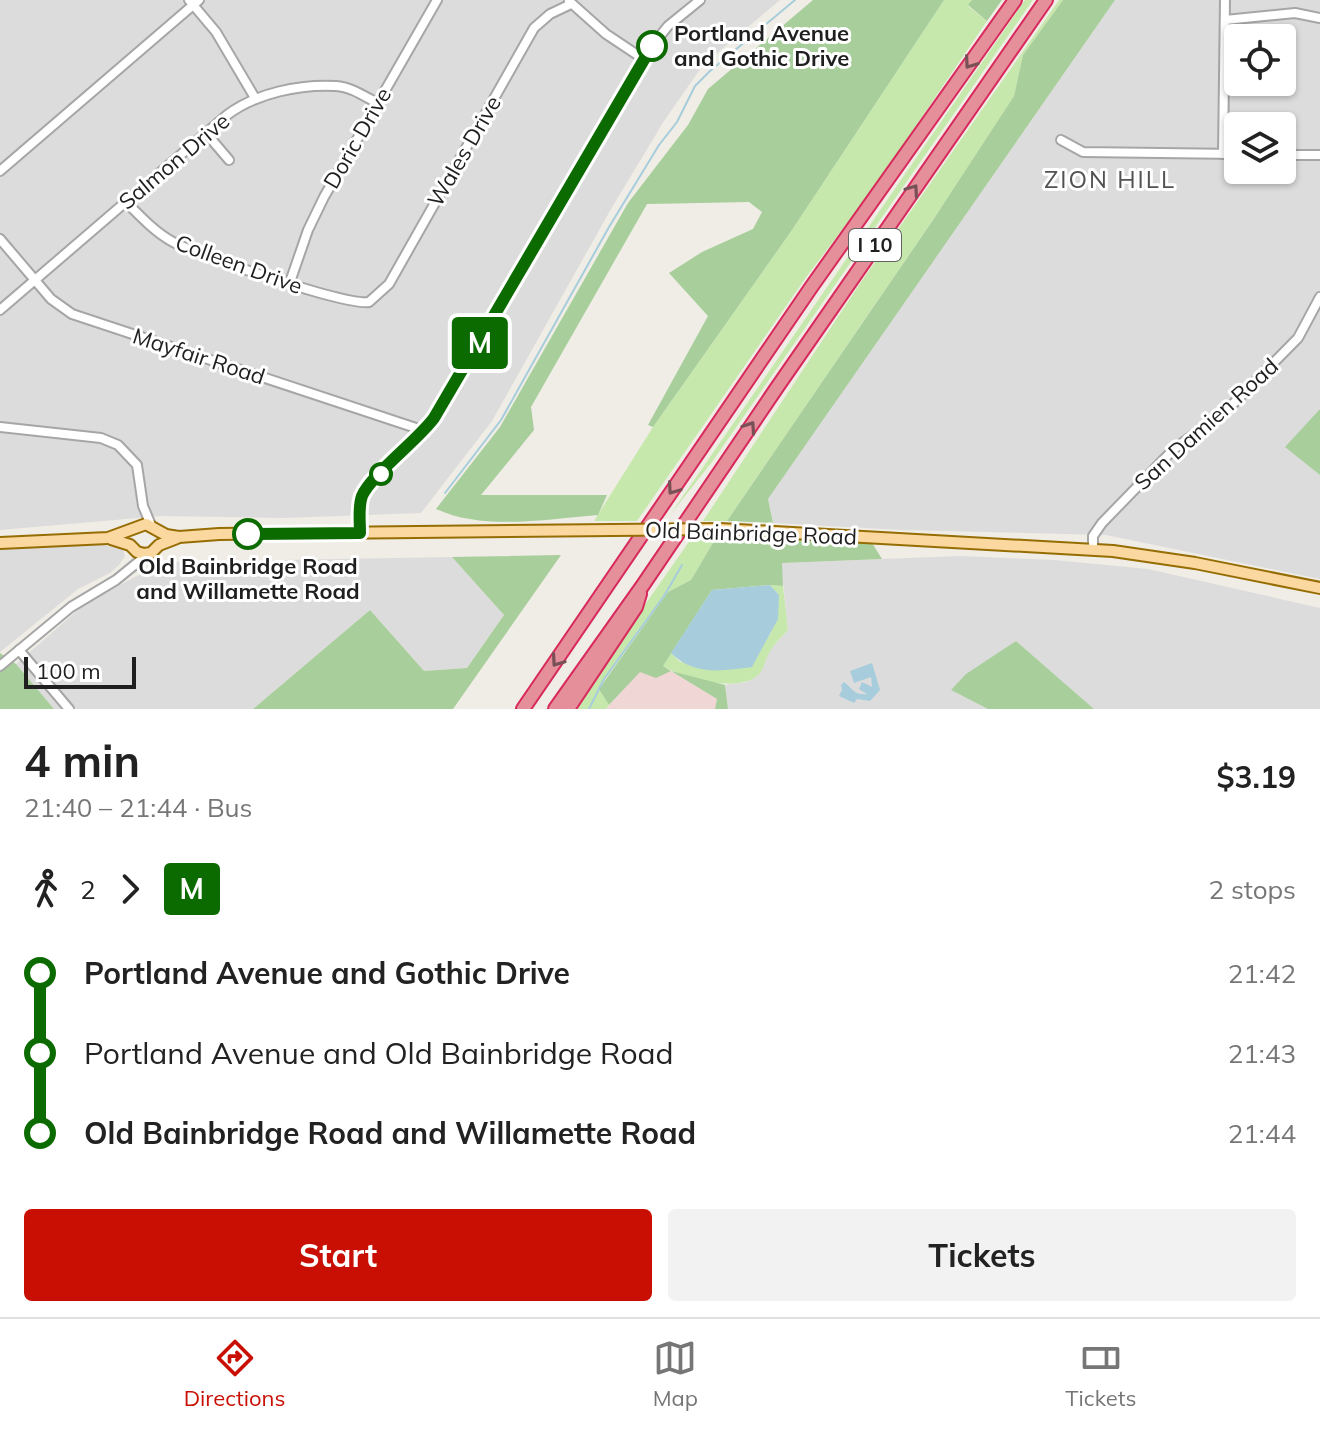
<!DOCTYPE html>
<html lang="en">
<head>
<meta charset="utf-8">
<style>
	body { margin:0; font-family:Mulish,sans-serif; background:#f2f2f2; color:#222; height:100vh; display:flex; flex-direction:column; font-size:30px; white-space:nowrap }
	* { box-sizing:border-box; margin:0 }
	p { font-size:26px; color:#767676 }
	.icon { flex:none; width:44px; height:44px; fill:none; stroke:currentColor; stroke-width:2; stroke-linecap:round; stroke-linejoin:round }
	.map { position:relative; height:709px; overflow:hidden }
	.panel { display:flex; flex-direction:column; background:#fff; flex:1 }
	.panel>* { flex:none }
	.badge { padding:0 16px; border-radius:6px; font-size:28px; line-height:52px }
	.controls { position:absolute; left:1224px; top:24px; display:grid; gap:16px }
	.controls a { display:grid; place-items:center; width:72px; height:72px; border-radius:8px; background:#fff; box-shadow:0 2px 6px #0004; font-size:40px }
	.scale { position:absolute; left:24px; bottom:20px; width:112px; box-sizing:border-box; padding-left:8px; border:4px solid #1f1f1f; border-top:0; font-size:22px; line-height:28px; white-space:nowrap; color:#1f1f1f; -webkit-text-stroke:6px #fff; paint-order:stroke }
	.map>.badge { position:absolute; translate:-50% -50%; box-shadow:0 0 0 4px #fff }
	.legs { display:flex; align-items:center; gap:12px; height:88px; padding:0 24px; font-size:26px }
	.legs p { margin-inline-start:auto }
	.headline { display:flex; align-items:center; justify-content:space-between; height:136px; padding:0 24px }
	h1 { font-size:44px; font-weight:700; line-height:60px }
	.action { display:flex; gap:16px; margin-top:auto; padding:16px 24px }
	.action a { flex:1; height:92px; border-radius:8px; background:#c90f04; color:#fff; font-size:32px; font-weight:700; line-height:92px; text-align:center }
	.action a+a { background:#f2f2f2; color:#222 }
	ul { padding:0 24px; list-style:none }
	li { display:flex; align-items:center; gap:28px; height:80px; font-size:30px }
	li i { display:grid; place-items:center; width:12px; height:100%; margin:0 10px; background:currentColor }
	li i::after { content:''; width:20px; height:20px; margin:-10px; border:6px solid; border-radius:50%; background:#fff }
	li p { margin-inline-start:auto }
	li:first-child i { background:linear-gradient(#0000 50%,currentColor 0) }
	li:last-child i { background:linear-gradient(currentColor 50%,#0000 0) }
	.dock { display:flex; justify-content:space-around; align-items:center; height:112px; border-top:2px solid #e0e0e0; background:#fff; font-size:22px; color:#767676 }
	.dock a { display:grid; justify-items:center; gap:4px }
	.dock .selected { color:#c90f04 }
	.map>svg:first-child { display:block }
	.residential { fill:#dddcdc; fill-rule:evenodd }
	.commercial { fill:#f0d7d5 }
	.grass { fill:#c7e8ac }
	.forest { fill:#a7ce9b }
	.water { fill:#a7cddc }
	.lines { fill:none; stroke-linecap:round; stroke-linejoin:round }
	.stream { stroke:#a7cddc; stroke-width:2 }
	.minor-casing { stroke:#a6a6a6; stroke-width:12 }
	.major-casing { stroke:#966d03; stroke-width:14 }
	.highway-casing { stroke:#d7295b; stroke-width:16 }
	.minor { stroke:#fff; stroke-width:8 }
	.major { stroke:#fad8a0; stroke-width:10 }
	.highway { stroke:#e58f9a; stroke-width:12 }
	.major-bridge-casing { stroke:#966d03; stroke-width:14; stroke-linecap:butt }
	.major-bridge { stroke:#fad8a0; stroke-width:10 }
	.oneway { stroke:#785156 }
	.line-1-casing { stroke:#fff; stroke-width:18 }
	.line-1 { stroke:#0c6b00; stroke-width:12 }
	.stop-1-dot { fill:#fff; stroke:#0c6b00; stroke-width:4 }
	.labels { text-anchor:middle; stroke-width:6; stroke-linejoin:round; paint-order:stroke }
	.shield { fill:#fff; stroke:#626262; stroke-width:2 }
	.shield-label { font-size:20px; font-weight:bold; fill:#1f1f1f }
	.stop-label { font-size:22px; font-weight:bold; fill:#1f1f1f; stroke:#fff; text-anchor:start }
	.street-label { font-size:22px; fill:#1f1f1f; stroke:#fff }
	.neighbourhood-label { font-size:24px; letter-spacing:2px; fill:#525252; stroke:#fff }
</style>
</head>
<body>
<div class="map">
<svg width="1320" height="709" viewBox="0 0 1320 709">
	<rect width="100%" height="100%" fill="#efede5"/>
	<!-- residential -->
	<g class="residential">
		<polygon points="0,0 780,0 703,65 664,121 611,209 492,421 421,513 284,518 161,516 0,530"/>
		<path d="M1115,0H1320V409L1286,447L1320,475V579L1106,535L902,530L773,523L768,499ZM1238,38H1282V82H1238ZM1238,126H1282V170H1238Z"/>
		<polygon points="100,544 123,550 125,556 119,565 110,573 78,589 0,652 0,547"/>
		<polygon points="960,556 1054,560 1148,569 1320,608 1320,709 1094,709 1016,641 951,690 988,709 728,709 725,685 747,682 759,674 771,649 788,630 781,563"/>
		<polygon points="452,557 504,615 467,668 424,671 370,610 253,709 54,709 16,664 86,603 150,569 170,562"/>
	</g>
	<!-- commercial -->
	<polygon class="commercial" points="640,671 671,671 717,699 715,709 606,709"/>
	<!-- grass -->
	<g class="grass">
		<polygon points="944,0 972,0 968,6 987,21 873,189 807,276 637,521 594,521 653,427 792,230"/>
		<polygon points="1025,0 1033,0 712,462 670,515"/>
		<polygon points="1059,0 1063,0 1023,55 1014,96 943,205 727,521 703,521 861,282"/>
		<polygon points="693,536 717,536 691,580 668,592 599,688 609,705 606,709 572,709"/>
		<path d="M770,585L783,586L788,630C782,637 775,643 771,650C766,657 765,666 760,673C742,695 683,678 663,666L671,653L680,662L761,648L771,633L779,595Z"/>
	</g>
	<!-- forest -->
	<g class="forest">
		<path d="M813,0H944L792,230L653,427L648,425L708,316L669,273L702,252L753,229L762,212L749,202L647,204L531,407L534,430L481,495H607L598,515C547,519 484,531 436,509L500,427L628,203L688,125L708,89Z"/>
		<polygon points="972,0 1002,0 987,21 968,5"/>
		<polygon points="1063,0 1115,0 768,499 773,523 727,521 935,217 1014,96 1023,55"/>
		<polygon points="1320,409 1320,475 1285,447"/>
		<polygon points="717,536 872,543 882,559 782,563 783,586 770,585 712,590 663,666 671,671 725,685 728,709 715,709 717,699 671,671 656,678 640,672 609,705 599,689 668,592 691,580"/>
		<polygon points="561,555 453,709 253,709 370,610 424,671 467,668 504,615 452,557"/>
		<polygon points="1016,641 1094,709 988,709 951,690 966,674"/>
		<polygon points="0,653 16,664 54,709 0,709"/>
	</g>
	<!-- water -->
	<g class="water">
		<path d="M770,585L779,595L778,619L752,667C722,671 694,676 671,653L712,590Z"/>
		<path d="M872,663L880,690L870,701L857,699L854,703L839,696L842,690L841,685L844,682C851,687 854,696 867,694L859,689L862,682L872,687L871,677L854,683L850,671Z"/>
	</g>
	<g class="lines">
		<!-- stream -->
		<g class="stream">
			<polyline points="445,493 501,420 609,227 659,145 677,122 695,86 710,71 795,0"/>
			<polyline points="589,709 604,679 664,596 682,565"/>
		</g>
		<!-- minor casing -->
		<g class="minor-casing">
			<g id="minor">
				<polyline points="189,0 216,32 255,98"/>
				<polyline points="569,1 606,34 642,58"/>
				<polyline points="1225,20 1295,13 1320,18"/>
				<polyline points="206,133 229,160"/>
				<polyline points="1061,140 1083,152 1238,154"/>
				<polyline points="1223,154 1225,0"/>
				<polyline points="1282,155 1320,155"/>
				<polyline points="0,171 199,0"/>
				<path d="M126,202C141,217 155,232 173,242C197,255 347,306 369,302L389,284L534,28L550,14L571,4"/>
				<polyline points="0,239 51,299 72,314 425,431"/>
				<polyline points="290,282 308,230 324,197 437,0"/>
				<path d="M0,310L227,115C256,93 300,84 336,86C351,87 364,96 377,103"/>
				<polyline points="0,427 101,438 118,445 137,465 143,506 151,525"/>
				<path d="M360,533C360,521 358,507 362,496C371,475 418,440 434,418L642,58L668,26L700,0"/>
				<polyline points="1093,549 1093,536 1102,523 1174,449 1226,411 1298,338 1320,297"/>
				<polyline points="19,650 69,709"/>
				<polyline points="0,666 71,607 116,580 148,554"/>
			</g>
		</g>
		<!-- major casing -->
		<g class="major-casing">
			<g id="major">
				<polyline points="720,529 1113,551 1195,563 1320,588"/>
				<polyline points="111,539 130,545 137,552 144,554 151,553 159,545 177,538"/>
				<polyline points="0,543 108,538 146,524 166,535 179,537 219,534 613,530"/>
			</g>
		</g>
		<!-- highway casing -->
		<g class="highway-casing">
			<g id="highway">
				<polyline points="523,709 812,286 1015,0"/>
				<polyline points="555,709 643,585 778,386 1046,0"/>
				<polyline points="568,709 636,607 640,594"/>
			</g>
		</g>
		<!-- minor -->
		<use href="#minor" class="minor"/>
		<!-- major -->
		<use href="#major" class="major"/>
		<!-- highway -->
		<use href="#highway" class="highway"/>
		<!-- major-bridge casing -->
		<g class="major-bridge-casing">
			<polyline id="major-bridge" points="613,530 720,529"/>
		</g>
		<!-- major-bridge -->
		<use href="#major-bridge" class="major-bridge"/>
	</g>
	<!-- one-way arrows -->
	<defs><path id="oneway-chevron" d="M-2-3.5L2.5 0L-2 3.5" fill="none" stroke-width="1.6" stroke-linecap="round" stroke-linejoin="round" transform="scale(2)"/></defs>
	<g class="oneway">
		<use href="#oneway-chevron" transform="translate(970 63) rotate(125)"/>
		<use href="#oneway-chevron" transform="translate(913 190) rotate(-55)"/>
		<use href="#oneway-chevron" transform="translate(750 427) rotate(-56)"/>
		<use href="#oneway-chevron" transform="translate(673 489) rotate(125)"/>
		<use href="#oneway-chevron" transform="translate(557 661) rotate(125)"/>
	</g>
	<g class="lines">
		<!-- line-1 casing -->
		<g class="line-1-casing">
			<path id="line-1" d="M248,534L360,533C360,521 358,507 362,496C371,475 418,440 434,418L652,46"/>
		</g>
		<!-- line-1 -->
		<use href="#line-1" class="line-1"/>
	</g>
	<!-- markers -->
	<g class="stop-1-dot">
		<circle cx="652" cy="46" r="14"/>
		<circle cx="381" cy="474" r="10"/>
		<circle cx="248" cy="534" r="14"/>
	</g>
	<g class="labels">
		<!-- shield labels -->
		<rect class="shield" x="849" y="229" width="52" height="32" rx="6"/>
		<g class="shield-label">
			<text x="875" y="252">I 10</text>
		</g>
		<!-- stop labels -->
		<g class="stop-label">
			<text x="674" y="41">Portland Avenue<tspan x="674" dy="25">and Gothic Drive</tspan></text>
			<text x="248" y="574" text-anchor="middle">Old Bainbridge Road<tspan x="248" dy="25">and Willamette Road</tspan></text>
		</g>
		<!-- street labels -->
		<g class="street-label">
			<text transform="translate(357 138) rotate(-60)" y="8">Doric Drive</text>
			<text transform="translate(464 151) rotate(-60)" y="8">Wales Drive</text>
			<text transform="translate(174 161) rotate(-40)" y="8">Salmon Drive</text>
			<text transform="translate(239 264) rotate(20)" y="8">Colleen Drive</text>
			<text transform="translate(199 356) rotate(18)" y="8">Mayfair Road</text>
			<text transform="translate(1206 424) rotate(-42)" y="8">San Damien Road</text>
			<text transform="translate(751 533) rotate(2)" y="8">Old Bainbridge Road</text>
		</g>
		<!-- neighbourhood labels -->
		<g class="neighbourhood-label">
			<text x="1110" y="188">ZION HILL</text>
		</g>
	</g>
</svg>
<div class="controls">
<a><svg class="icon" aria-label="locate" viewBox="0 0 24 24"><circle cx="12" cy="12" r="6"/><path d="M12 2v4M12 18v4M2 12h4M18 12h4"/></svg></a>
<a><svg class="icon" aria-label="layers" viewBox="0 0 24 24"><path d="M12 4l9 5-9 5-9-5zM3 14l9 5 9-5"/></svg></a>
</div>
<div class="scale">100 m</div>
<b class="badge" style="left:480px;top:343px;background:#0c6b00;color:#fff">M</b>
</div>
<section class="panel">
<div class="headline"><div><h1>4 min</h1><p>21:40 – 21:44 · Bus</p></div><b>$3.19</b></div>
<div class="legs"><svg class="icon" aria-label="walk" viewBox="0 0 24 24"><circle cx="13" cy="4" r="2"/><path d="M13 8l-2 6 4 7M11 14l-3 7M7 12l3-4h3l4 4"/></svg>2<svg class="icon" aria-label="forward" viewBox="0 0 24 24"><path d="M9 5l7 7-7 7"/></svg><b class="badge" style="background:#0c6b00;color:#fff">M</b><p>2 stops</p></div>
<ul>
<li><i style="color:#0c6b00"></i><b>Portland Avenue and Gothic Drive</b><p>21:42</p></li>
<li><i style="color:#0c6b00"></i><span>Portland Avenue and Old Bainbridge Road</span><p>21:43</p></li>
<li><i style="color:#0c6b00"></i><b>Old Bainbridge Road and Willamette Road</b><p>21:44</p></li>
</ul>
<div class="action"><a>Start</a><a>Tickets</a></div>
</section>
<nav class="dock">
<a class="selected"><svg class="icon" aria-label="directions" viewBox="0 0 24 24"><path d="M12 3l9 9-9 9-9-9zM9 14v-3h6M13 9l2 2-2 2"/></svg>Directions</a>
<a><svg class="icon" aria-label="map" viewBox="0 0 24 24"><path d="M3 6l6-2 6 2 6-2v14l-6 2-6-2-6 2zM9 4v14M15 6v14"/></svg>Map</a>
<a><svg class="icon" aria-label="tickets" viewBox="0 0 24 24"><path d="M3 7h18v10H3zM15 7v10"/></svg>Tickets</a>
</nav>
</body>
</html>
